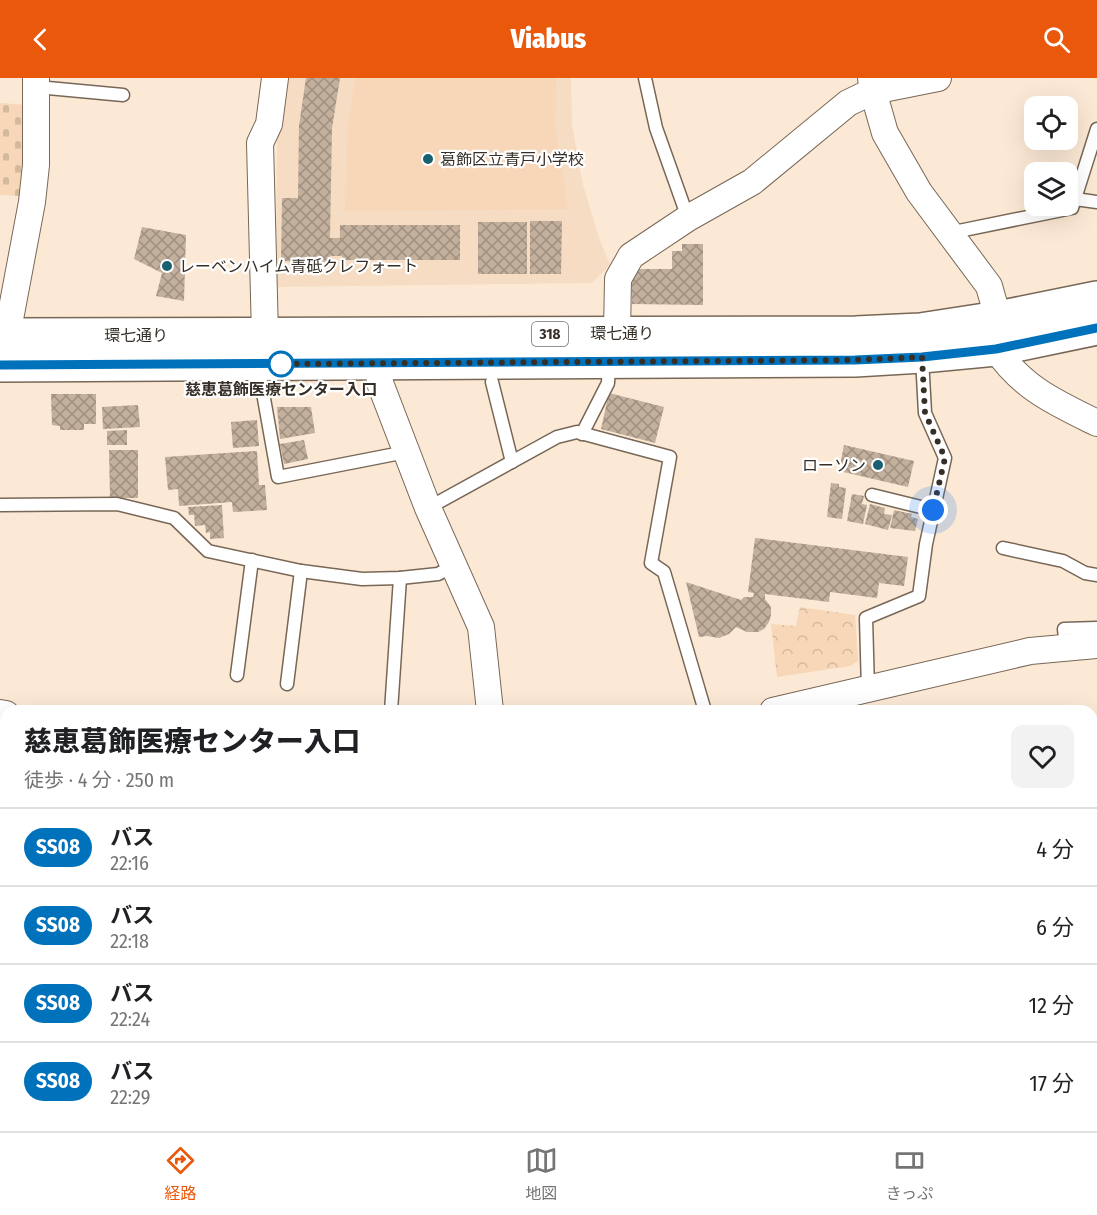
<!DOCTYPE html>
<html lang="ja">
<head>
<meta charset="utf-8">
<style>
	body { margin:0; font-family:"Fira Sans Condensed","Noto Sans JP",sans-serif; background:#f2f2f2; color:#202124; height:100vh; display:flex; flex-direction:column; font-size:22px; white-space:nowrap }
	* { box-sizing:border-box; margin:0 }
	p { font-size:20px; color:#757577 }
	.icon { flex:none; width:33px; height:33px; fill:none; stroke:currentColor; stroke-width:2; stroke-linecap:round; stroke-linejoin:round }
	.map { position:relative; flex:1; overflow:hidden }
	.details { position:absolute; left:0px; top:627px; width:1098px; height:426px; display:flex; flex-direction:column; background:#fff; border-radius:18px 18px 0 0; box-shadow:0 6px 24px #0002 }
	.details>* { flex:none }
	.badge { padding:0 12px; border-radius:20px; font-size:21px; line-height:39px }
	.fabs { position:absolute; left:1024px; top:18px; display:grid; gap:12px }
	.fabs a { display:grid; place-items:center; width:54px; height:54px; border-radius:12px; background:#fff; box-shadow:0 6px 24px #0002; font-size:30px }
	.you { position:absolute; width:30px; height:30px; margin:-15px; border:4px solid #fff; border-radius:50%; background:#1a73e8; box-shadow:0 0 0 9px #1a73e833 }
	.map>.badge { position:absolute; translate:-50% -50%; box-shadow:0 0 0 3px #fff }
	.round { display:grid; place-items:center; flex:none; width:63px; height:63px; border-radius:12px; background:#f2f2f2 }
	.head { display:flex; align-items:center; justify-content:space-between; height:102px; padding:0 24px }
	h1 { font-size:28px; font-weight:800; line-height:45px }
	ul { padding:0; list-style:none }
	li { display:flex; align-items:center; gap:18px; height:78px; padding:0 24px; border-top:2px solid #e0e0e0 }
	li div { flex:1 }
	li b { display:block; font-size:22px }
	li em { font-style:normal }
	li .badge { min-width:66px; font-weight:700; text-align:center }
	header { display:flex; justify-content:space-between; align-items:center; height:78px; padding:0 24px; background:#ea580c; color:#fff; font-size:27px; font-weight:800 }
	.tab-bar { display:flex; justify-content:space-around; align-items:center; height:84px; border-top:2px solid #e0e0e0; background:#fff; font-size:16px; color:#757577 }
	.tab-bar a { display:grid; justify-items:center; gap:3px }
	.tab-bar .on { color:#ea580c }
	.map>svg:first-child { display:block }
	.built { fill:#f5dcc3 }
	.cemetery { fill:url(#cemetery-stones) }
	.park { fill:url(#park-crowns) }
	.pitch { fill:#f7d7b7 }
	.building { fill:url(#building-cross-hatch) }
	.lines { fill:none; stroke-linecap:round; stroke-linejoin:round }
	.lane-casing { stroke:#786756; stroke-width:15 }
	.street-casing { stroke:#786756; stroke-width:28 }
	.secondary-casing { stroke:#786756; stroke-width:36 }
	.primary-casing { stroke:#786756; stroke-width:36 }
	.lane { stroke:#fff; stroke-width:12 }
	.street { stroke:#fff; stroke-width:26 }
	.secondary { stroke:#fff; stroke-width:33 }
	.primary { stroke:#fff; stroke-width:33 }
	.line-casing { stroke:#fff; stroke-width:14 }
	.line { stroke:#0072bc; stroke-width:9 }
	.walk { stroke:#362f27; stroke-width:6; stroke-dasharray:0 10.8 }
	.poi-dot { fill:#196071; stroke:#fff; stroke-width:2 }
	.stop-dot { fill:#fff; stroke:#0072bc; stroke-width:3 }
	.labels { text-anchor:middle; stroke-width:4.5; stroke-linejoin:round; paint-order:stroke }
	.shield { fill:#fff; stroke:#726d68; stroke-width:1.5 }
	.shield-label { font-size:15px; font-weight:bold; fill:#362f27 }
	.poi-label { font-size:16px; fill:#362f27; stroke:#fff; text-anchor:start }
	.street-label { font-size:16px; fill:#362f27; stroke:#fff }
	.stop-label { font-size:16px; font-weight:bold; fill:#362f27; stroke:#fff }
</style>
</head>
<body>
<header><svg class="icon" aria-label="back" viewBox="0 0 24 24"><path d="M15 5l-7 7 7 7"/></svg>Viabus<svg class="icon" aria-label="search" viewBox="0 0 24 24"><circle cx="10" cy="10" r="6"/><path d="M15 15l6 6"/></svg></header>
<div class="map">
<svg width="1097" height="1053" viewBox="0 0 1097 1053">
	<defs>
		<pattern id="cemetery-stones" width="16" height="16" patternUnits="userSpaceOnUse" patternTransform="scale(1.5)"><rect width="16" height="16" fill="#f7d7b7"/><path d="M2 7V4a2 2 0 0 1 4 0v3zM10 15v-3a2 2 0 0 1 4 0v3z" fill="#d4b99d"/></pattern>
		<pattern id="park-crowns" width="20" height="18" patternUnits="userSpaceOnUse" patternTransform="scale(1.5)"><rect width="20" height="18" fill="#f7d7b7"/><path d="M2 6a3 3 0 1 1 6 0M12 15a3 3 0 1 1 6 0" fill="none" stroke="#d4b99d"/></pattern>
		<pattern id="building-cross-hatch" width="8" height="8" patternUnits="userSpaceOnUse" patternTransform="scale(1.5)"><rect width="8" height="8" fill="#c2af9c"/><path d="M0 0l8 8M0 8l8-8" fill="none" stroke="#9e8f7f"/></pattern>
	</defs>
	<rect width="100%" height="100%" fill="#fce9d5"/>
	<!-- built -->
	<polygon class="built" points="288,0 571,0 572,47 583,107 598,157 610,187 592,205 276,209 277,55 283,36"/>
	<!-- cemetery -->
	<polygon class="cemetery" points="0,25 29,27 21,118 0,117"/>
	<!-- park -->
	<polygon class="park" points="800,529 855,537 858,583 850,588 777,599 771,546 796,548"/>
	<!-- pitch -->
	<g class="pitch">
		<polygon points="355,0 556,0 555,48 568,131 345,133 348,49"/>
		<polygon points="178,1047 379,1047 378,1053 178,1053"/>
	</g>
	<!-- building -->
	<g class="building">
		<polygon points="306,0 340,0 332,50 330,160 340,160 340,147 460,147 460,182 342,182 342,178 330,178 330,184 281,183 282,120 298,120 299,48"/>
		<polygon points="530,143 562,143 561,196 530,196"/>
		<rect x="478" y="144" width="49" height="52"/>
		<polygon points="142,149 186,157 184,223 156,218 162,195 134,181"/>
		<polygon points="682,166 703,166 703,227 632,226 632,191 672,191 672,173 682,173"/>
		<polygon points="609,315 664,329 655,365 601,351"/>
		<polygon points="51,316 96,316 96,346 84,346 84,352 60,352 60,348 52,347"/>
		<polygon points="138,327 140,349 103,351 102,329"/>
		<polygon points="277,329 311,329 315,355 280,361"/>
		<polygon points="257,342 259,368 233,370 231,344"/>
		<polygon points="127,352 127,367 107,367 107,353"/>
		<polygon points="304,362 308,381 284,386 280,366"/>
		<polygon points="844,367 914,383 908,409 839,393"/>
		<polygon points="109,372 138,372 138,420 110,420"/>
		<polygon points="257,373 259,407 265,407 267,432 233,434 232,424 179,428 178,411 168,412 165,379"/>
		<polygon points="831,405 839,406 839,409 846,410 842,441 827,439"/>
		<polygon points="852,416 864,418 862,426 867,427 863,446 847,443"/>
		<polygon points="870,426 885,430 884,436 892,437 888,452 865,446"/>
		<polygon points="222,427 224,460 210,461 210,454 206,455 205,447 195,448 194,437 189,437 188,429"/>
		<polygon points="894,432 912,436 911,439 918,441 915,453 890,450"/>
		<polygon points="755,460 908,479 904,508 879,505 877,520 830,514 829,524 765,516 765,521 771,529 771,537 769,544 764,551 758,554 747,554 736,549 729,556 719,560 707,558 699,559 686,504 741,522 744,519 753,519 754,515 748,514"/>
		<polygon points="106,1047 160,1047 160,1053 105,1053"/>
		<polygon points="384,1047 459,1047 459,1053 383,1053"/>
		<polygon points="719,1047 755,1047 755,1050 719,1049"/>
	</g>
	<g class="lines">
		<!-- lane casing -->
		<g class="lane-casing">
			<g id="lane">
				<polyline points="645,0 656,50 688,140"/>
				<polyline points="37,9 123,17"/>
				<polyline points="1075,121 1097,124"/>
				<polyline points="949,155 1072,130 1097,51"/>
				<polyline points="258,287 278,399 406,374"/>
				<polyline points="492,304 512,384"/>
				<polyline points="582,356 608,305 609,285"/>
				<polyline points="872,417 933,432"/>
				<polyline points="0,427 117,426 174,440 208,473 301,493 362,501 400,500 438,496 455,487"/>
				<polyline points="428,430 557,359 577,354 670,379 651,485 664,494 705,633"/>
				<polyline points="1003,470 1063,483 1085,495 1097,497"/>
				<polyline points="1066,570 1064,551 1097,550"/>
				<polyline points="237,597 252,482"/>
				<polyline points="287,606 301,493"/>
				<polyline points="868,612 866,540 919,518 926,466 945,380 925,335 922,280"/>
				<polyline points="391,633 400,500"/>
				<polyline points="1092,713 1097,713"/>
			</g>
		</g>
		<!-- street casing -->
		<g class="street-casing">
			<g id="street">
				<polyline points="871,0 873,13 885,55 919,114 989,208 998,240"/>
				<polyline points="617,255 618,201 631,178 688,140 752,104 848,25 873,13 938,0"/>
				<polyline points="7,257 32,124 36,87 36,0"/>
				<polyline points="265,257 260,65 269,46 275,0"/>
				<path d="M996,271C1022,310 1056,325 1097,345"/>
				<polyline points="379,286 380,305 428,430 481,549 490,633"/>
				<polyline points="773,633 1030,573 1097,567"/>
				<polyline points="0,635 6,636"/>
				<polyline points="0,826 6,826"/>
				<polyline points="1092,845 1097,845"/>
				<polyline points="473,1053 473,1047"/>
				<polyline points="860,1053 860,1047"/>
			</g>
		</g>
		<!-- secondary casing -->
		<g class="secondary-casing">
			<polyline id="secondary" points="65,1047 65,1053"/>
		</g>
		<!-- primary casing -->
		<g class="primary-casing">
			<g id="primary">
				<polyline points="0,257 856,255 920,252 998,240 1097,220"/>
				<polyline points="0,287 855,282 922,278 996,271 1097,250"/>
			</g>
		</g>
		<!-- lane -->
		<use href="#lane" class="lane"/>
		<!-- street -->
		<use href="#street" class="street"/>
		<!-- secondary -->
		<use href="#secondary" class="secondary"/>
		<!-- primary -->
		<use href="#primary" class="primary"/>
	</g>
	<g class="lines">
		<!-- line casing -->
		<g class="line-casing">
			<polyline id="line" points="0,287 855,282 922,279 996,271 1097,250"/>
		</g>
		<!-- line -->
		<use href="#line" class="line"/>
		<!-- walk -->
		<polyline class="walk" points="281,286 278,286 855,282 922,279 925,335 945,380 933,432"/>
	</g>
	<!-- markers -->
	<g class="poi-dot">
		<circle cx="428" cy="81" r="6"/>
		<circle cx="167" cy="188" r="6"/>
		<circle cx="878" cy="387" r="6"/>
	</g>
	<circle class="stop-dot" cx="281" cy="286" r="12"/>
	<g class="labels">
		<!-- shield labels -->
		<rect class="shield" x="532" y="244" width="36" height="24" rx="4.5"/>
		<g class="shield-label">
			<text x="550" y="261">318</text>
		</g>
		<!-- poi labels -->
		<g class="poi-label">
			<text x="440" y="87">葛飾区立青戸小学校</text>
			<text x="179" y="194">レーベンハイム青砥クレフォート</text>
			<text x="866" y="393" text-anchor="end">ローソン</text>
		</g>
		<!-- street labels -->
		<g class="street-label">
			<text x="622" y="261">環七通り</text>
			<text x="136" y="263">環七通り</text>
		</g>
		<!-- stop labels -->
		<g class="stop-label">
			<text x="281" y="317">慈恵葛飾医療センター入口</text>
		</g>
	</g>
</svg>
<div class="fabs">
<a><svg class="icon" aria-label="locate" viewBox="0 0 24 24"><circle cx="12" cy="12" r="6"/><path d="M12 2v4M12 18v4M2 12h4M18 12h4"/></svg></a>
<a><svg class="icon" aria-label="layers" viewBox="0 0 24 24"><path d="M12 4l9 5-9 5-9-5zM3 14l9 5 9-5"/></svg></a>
</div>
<div class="you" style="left:933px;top:432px"></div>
<section class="details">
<div class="head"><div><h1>慈恵葛飾医療センター入口</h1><p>徒歩 · 4 分 · 250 m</p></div><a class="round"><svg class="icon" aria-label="heart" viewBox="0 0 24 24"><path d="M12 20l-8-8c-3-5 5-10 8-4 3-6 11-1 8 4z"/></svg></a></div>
<ul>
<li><span class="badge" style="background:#0072bc;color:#fff">SS08</span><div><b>バス</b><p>22:16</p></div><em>4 分</em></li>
<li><span class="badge" style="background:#0072bc;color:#fff">SS08</span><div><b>バス</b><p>22:18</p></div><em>6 分</em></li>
<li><span class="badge" style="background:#0072bc;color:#fff">SS08</span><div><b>バス</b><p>22:24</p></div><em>12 分</em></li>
<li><span class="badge" style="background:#0072bc;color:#fff">SS08</span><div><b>バス</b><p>22:29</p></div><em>17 分</em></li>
</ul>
</section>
</div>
<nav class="tab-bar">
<a class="on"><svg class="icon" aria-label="directions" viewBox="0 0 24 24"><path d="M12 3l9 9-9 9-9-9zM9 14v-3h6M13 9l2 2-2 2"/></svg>経路</a>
<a><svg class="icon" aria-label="map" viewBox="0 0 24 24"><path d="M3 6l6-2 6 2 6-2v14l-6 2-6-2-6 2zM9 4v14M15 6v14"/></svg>地図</a>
<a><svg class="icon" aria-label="tickets" viewBox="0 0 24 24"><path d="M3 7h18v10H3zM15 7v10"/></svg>きっぷ</a>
</nav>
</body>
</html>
